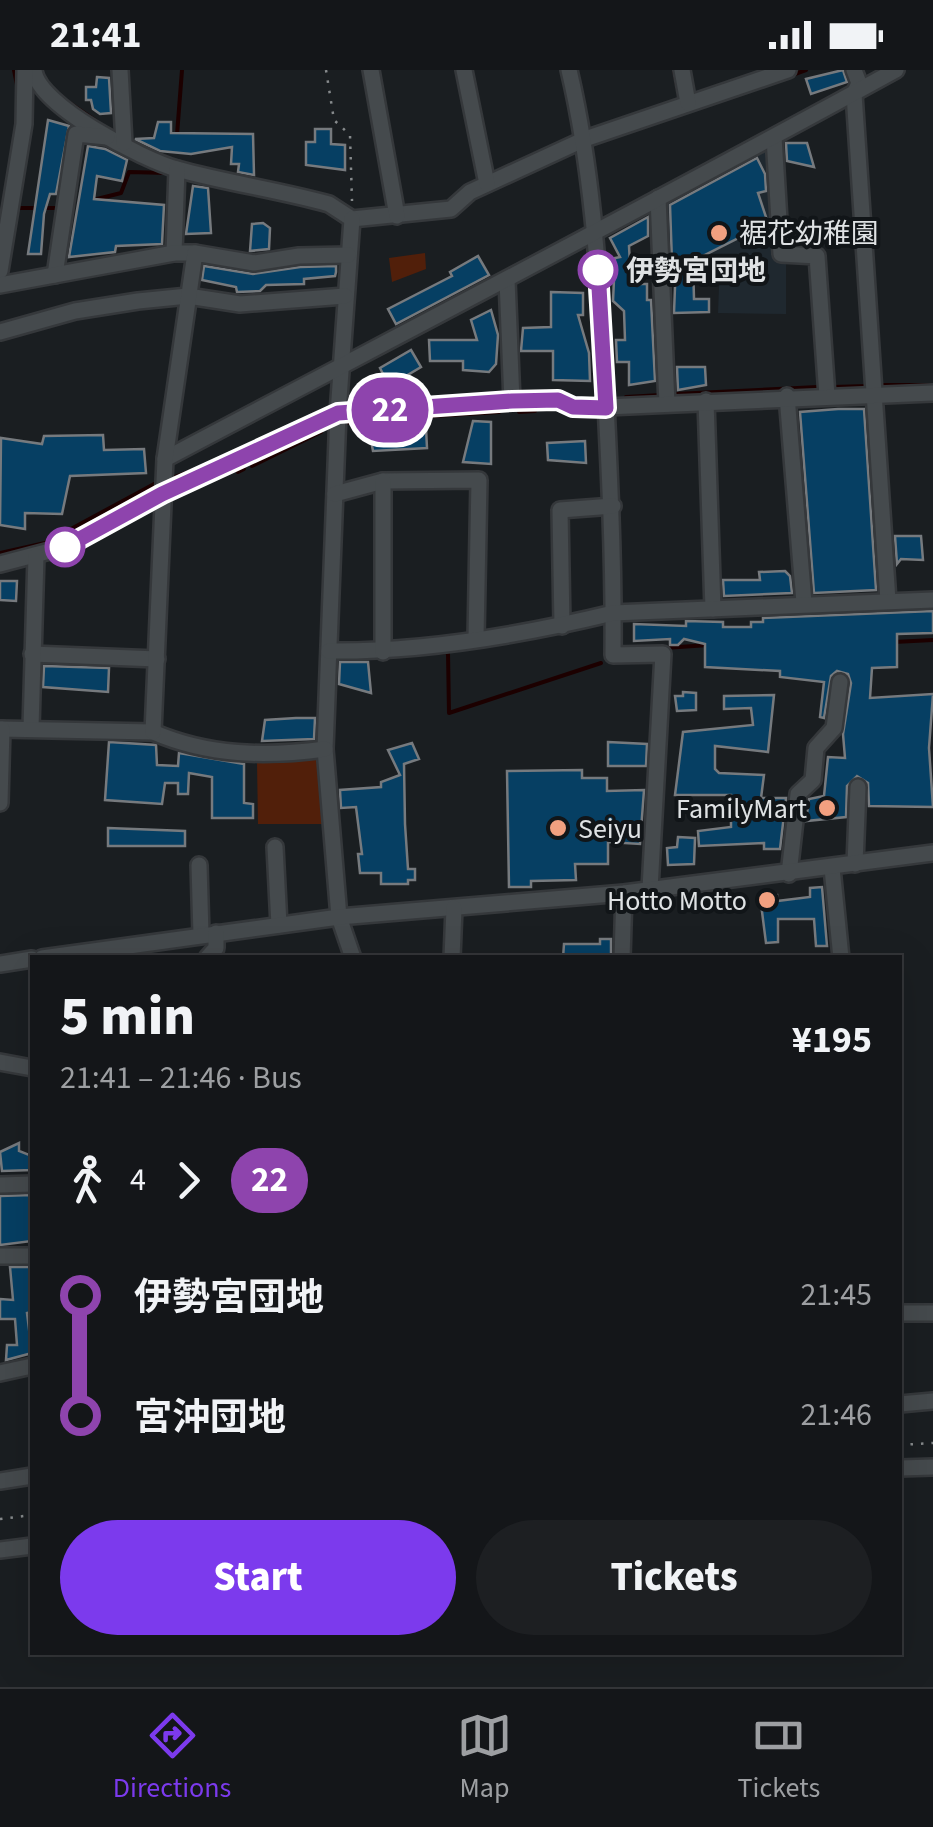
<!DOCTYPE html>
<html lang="en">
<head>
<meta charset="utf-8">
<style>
	body { margin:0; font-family:"Source Sans 3","Noto Sans JP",sans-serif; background:#1d1f22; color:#f1f3f6; height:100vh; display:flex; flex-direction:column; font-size:38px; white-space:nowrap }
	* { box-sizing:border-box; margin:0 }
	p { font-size:32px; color:#9d9fa2 }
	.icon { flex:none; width:55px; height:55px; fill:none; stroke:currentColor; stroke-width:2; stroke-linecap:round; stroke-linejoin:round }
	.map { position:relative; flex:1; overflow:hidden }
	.drawer { position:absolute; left:30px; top:885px; width:872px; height:700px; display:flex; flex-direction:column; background:#141619; border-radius:0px; box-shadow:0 10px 40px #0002,0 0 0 2px #333538 }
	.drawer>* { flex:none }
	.badge { padding:0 20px; border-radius:32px; font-size:35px; line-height:65px }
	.map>.badge { position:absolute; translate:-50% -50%; box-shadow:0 0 0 5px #fff }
	.legs { display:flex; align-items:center; gap:15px; height:110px; padding:0 30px; font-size:32px }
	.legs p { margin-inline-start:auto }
	.summary { display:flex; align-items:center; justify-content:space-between; height:170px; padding:0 30px }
	h1 { font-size:55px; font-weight:800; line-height:75px }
	.button { display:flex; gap:20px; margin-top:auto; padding:20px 30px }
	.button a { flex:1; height:115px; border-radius:60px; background:#7c3aed; color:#fff; font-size:40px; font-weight:800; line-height:115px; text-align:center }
	.button a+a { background:#1d1f22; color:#f1f3f6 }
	ul { padding:0 30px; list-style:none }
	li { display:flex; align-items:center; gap:35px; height:120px; font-size:38px }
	li i { display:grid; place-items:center; width:15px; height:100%; margin:0 12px; background:currentColor }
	li i::after { content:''; width:25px; height:25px; margin:-12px; border:8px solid; border-radius:50%; background:#141619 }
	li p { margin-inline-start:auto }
	li:first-child i { background:linear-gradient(#0000 50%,currentColor 0) }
	li:last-child i { background:linear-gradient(currentColor 50%,#0000 0) }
	.status { display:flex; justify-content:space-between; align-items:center; height:70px; padding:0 50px; background:#141619; direction:ltr }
	.status svg { height:28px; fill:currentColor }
	.tabs { display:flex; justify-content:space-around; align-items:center; height:140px; border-top:2px solid #333538; background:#141619; font-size:28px; color:#9d9fa2 }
	.tabs a { display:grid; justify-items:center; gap:5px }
	.tabs .active { color:#7c3aed }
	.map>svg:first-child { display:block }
	.built { fill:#1f282f }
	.green { fill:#511f0a }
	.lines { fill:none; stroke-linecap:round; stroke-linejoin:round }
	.stream { stroke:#1c0000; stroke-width:4 }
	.building { fill:#063f63; stroke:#767a7e; stroke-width:2.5 }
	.minor-casing { stroke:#35383b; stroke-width:20 }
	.path { stroke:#868a8c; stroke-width:2.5; stroke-dasharray:2.5 8; stroke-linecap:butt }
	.minor { stroke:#454a4d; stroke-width:15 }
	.line-1-casing { stroke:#fff; stroke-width:22 }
	.line-1 { stroke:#8e44ad; stroke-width:15 }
	.poi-dot { fill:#f2a080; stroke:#111518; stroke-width:4 }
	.stop-1-dot { fill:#fff; stroke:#8e44ad; stroke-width:5 }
	.labels { text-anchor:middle; stroke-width:8; stroke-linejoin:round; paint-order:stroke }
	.poi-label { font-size:28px; fill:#dfe2e4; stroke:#111518; text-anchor:start }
	.stop-label { font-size:28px; font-weight:bold; fill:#dfe2e4; stroke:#111518; text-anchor:start }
</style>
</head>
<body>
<div class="status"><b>21:41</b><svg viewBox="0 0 49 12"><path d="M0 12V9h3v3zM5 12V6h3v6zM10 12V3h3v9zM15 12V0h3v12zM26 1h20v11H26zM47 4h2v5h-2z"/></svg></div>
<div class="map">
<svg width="933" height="1617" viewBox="0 0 933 1617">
	<rect width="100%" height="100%" fill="#1a1e21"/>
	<!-- built -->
	<polygon class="built" points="768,79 776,190 786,191 786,244 718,243 720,191 665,196 664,136"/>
	<!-- green -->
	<g class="green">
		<polygon points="425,183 426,199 392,212 389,188"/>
		<polygon points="318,685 326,754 258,754 257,692"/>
	</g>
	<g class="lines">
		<!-- stream -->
		<g class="stream">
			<polyline points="14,0 18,20"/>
			<polyline points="674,0 679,25"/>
			<polyline points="792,5 806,0"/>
			<polyline points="65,30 96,51"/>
			<polyline points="177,65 182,0"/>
			<polyline points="93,130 121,123 129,102 168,103"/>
			<polyline points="16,138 36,138"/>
			<polyline points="46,138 57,138"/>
			<polyline points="881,315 933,315"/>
			<polyline points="833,317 868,316"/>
			<polyline points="675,324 818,317"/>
			<polyline points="626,327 661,325"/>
			<polyline points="519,342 535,341"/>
			<polyline points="418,347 499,342"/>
			<polyline points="402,349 409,348"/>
			<polyline points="383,350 389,349"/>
			<polyline points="343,353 371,351"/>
			<polyline points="252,396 321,362"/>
			<polyline points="238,402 244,399"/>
			<polyline points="172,408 203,397"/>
			<polyline points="0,483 45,473 156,413"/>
			<polyline points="894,572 933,570"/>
			<polyline points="664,578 709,575"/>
			<polyline points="343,589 448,582 449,643 601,593"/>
		</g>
	</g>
	<!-- building -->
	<g class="building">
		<polygon points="843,0 847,12 811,24 806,9"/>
		<polygon points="97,7 109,8 111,43 100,44 93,39 91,30 86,30 86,17 96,17"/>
		<polygon points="48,50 69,56 56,124 50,124 44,144 41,184 28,184"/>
		<polygon points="158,52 171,52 171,63 253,64 254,105 238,102 239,94 231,94 232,77 191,84 160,81 135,69 154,68"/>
		<polygon points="315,59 331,59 331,74 345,75 345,100 306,95 306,72 315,72"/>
		<polygon points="786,73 807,73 814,97 787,91"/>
		<polygon points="88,76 105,79 127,90 122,111 97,106 94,129 164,135 162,174 116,176 115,182 69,187"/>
		<polygon points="757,88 765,104 766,121 758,123 768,153 693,191 694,229 709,229 709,242 674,243 676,192 672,192 670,135"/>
		<polygon points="193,116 208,118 211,163 186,164"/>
		<polygon points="648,147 648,166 629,176 631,214 647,214 647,230 651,230 655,311 629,315 629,292 617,292 616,270 625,270 624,241 613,231 615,188 620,187 610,168"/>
		<polygon points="263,153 270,158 269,179 250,181 252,154"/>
		<polygon points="478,186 489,205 396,254 388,239 452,206 450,202"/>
		<polygon points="204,196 253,204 300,197 336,196 336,202 335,206 304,209 304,214 266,215 260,221 237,222 236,217 202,210"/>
		<polygon points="551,222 583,223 583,245 578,245 589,283 590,311 553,310 553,281 521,281 523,258 551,257"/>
		<polygon points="491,240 498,265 496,294 489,302 463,300 463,291 430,291 429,270 477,270 471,250"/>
		<polygon points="411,280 421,297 389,316 380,298"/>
		<polygon points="677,297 705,297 706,315 678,320"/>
		<polygon points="838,339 864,339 876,520 814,523 800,342"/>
		<polygon points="473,351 491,352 491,394 463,392"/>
		<polygon points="426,358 427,378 373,381 370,365"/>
		<polygon points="103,365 104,380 144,379 146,403 70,406 62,444 25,443 25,459 0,455 1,368 42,374 44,366"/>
		<polygon points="585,371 586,393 548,390 547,373"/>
		<polygon points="895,466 921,466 923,490 901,489 897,494"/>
		<polygon points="785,501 790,506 792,523 724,526 723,510 760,510 759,502"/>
		<polygon points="0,511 17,511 16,531 0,530"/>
		<polygon points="933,541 933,563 897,564 897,597 872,598 870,628 933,624 929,678 933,737 869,736 868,713 857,706 847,716 846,747 806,751 809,729 824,726 828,687 845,688 843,664 851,613 848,604 837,601 831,606 824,648 820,647 824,612 780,607 780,601 705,597 705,574 684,569 678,575 670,575 670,569 634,571 634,554 686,556 686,551 723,552 723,557 751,557 751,552 763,552 763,548"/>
		<polygon points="340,592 368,592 371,623 339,614"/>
		<polygon points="44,596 109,598 108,622 43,617"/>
		<polygon points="683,622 696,623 696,640 677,641 675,626 683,626"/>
		<polygon points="774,625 768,682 715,676 715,699 719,703 764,705 761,728 786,728 780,779 764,779 764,773 699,776 698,761 731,757 731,725 675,725 683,662 753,655 751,638 724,639 724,626"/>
		<polygon points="296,648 315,648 314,669 262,671 265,650"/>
		<polygon points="109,672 156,675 157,695 178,696 179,683 244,694 244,733 253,734 253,748 212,748 212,707 189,703 188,724 178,724 178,713 165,713 162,734 105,730"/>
		<polygon points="608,672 647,674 646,696 608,696"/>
		<polygon points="412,673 419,689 404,694 405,754 408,799 415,799 415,810 408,810 408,814 381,814 381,803 360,803 358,784 362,784 356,737 341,738 340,720 381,717 381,712 400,705 388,680"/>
		<polygon points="582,700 582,708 607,708 607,721 644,720 640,774 608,772 608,794 575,794 576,810 531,811 531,817 509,817 507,701"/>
		<polygon points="108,758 185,761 185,776 108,776"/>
		<polygon points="678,767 695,768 694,794 668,795 667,778 677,777"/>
		<polygon points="822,817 827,876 816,876 814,849 778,849 778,872 766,873 760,826 777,825 777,831 810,827 810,818"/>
		<polygon points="600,869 611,869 611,888 563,888 564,874 600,874"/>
		<polygon points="19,1073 19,1081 32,1086 32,1100 2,1101 0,1082"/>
		<polygon points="32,1125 32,1171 0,1175 0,1126"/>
		<polygon points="10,1197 32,1197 32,1242 27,1243 32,1283 6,1290 7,1275 17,1275 15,1249 0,1249 0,1229 13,1230"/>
	</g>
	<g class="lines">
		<!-- minor casing -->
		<g class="minor-casing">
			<g id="minor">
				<path d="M34,0C37,35 144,90 177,99C227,113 279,120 329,134L352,149L451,139L470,122L585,69L788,0"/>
				<polyline points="120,0 124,73"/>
				<polyline points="371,0 397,146"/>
				<polyline points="464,0 487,114"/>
				<path d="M569,0C592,98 598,195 604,295C609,392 614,488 613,585L663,584L650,819"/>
				<polyline points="682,0 688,33"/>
				<polyline points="854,0 859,13 854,24 888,531"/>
				<polyline points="774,67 781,184 817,186 827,326"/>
				<polyline points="658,128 667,334"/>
				<polyline points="352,149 338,343 325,679 339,847 353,888"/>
				<polyline points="174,183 177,99"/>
				<polyline points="0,201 24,54 25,0"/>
				<polyline points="55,205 76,64 107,67"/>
				<polyline points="507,210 512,331"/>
				<polyline points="0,215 174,183 195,183"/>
				<polyline points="0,262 75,241 138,231 188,226 240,234 345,226"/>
				<polyline points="787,326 804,533"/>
				<polyline points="706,331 713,539"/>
				<path d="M165,389C409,260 654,133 896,0"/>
				<polyline points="335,424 383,411 479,410 476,568"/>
				<polyline points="0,494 65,477 162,424 338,343 512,331 558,331 573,337 606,337 933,323"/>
				<polyline points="562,556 560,440 613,436"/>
				<path d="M329,581C423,582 522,565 613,543L933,530"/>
				<polyline points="383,582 383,411"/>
				<polyline points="32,584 157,589"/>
				<polyline points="31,658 36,486"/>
				<path d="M0,659L153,662C208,686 266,687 325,679"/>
				<polyline points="153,662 165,389 195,183 254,193 299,186 348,185"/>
				<polyline points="0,733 2,659"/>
				<polyline points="275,777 279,855"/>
				<polyline points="855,794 858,717"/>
				<polyline points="199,795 201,865"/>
				<polyline points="832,798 841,888"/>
				<polyline points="789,804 798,724 813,710 816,678 834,658 840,612"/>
				<polyline points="42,888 339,847 624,823 933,783"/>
				<polyline points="207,888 216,878 216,863"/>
				<polyline points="452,888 454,838"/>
				<polyline points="622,888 624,823"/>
				<polyline points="0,894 32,889"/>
				<polyline points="0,992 32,998"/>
				<polyline points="0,1115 32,1114"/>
				<polyline points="0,1186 32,1186"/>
				<polyline points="900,1243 933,1243"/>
				<polyline points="0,1303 32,1296"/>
				<polyline points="900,1334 933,1331"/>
				<polyline points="900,1398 933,1397"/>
				<polyline points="0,1411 32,1406"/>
				<polyline points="0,1480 32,1476"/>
			</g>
		</g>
		<!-- path -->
		<g class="path">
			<polyline points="326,0 334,50 350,65 352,131"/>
			<polyline points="900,1375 933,1373"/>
			<polyline points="0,1449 32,1445"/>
		</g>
		<!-- minor -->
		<use href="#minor" class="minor"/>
	</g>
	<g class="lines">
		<!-- line-1 casing -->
		<g class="line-1-casing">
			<polyline id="line-1" points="65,477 162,424 338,343 512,331 558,330 573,337 606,338 598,200"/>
		</g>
		<!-- line-1 -->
		<use href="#line-1" class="line-1"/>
	</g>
	<!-- markers -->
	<g class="poi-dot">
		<circle cx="719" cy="163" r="10"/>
		<circle cx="827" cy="738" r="10"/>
		<circle cx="558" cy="758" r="10"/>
		<circle cx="767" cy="830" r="10"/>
	</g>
	<g class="stop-1-dot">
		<circle cx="598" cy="200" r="18"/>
		<circle cx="65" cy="477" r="18"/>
	</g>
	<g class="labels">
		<!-- poi labels -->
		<g class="poi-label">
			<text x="739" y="173">裾花幼稚園</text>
			<text x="807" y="748" text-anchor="end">FamilyMart</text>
			<text x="578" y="768">Seiyu</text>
			<text x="747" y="840" text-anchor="end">Hotto Motto</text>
		</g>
		<!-- stop labels -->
		<g class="stop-label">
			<text x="626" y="210">伊勢宮団地</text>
		</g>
	</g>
</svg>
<b class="badge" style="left:390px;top:340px;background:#8e44ad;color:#fff">22</b>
<section class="drawer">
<div class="summary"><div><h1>5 min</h1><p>21:41 – 21:46 · Bus</p></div><b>¥195</b></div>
<div class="legs"><svg class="icon" aria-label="walk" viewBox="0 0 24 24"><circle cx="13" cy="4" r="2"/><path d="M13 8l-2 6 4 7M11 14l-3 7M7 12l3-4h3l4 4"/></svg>4<svg class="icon" aria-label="forward" viewBox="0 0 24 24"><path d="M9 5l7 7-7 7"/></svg><b class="badge" style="background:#8e44ad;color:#fff">22</b></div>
<ul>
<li><i style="color:#8e44ad"></i><b>伊勢宮団地</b><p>21:45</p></li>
<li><i style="color:#8e44ad"></i><b>宮沖団地</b><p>21:46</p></li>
</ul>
<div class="button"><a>Start</a><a>Tickets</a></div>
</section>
</div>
<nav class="tabs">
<a class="active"><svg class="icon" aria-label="directions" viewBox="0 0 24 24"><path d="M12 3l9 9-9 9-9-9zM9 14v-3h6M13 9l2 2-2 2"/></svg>Directions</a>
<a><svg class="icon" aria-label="map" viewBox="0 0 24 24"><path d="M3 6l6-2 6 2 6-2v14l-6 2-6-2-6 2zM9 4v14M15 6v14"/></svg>Map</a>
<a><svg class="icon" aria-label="tickets" viewBox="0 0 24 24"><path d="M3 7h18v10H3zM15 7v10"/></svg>Tickets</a>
</nav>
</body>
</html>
